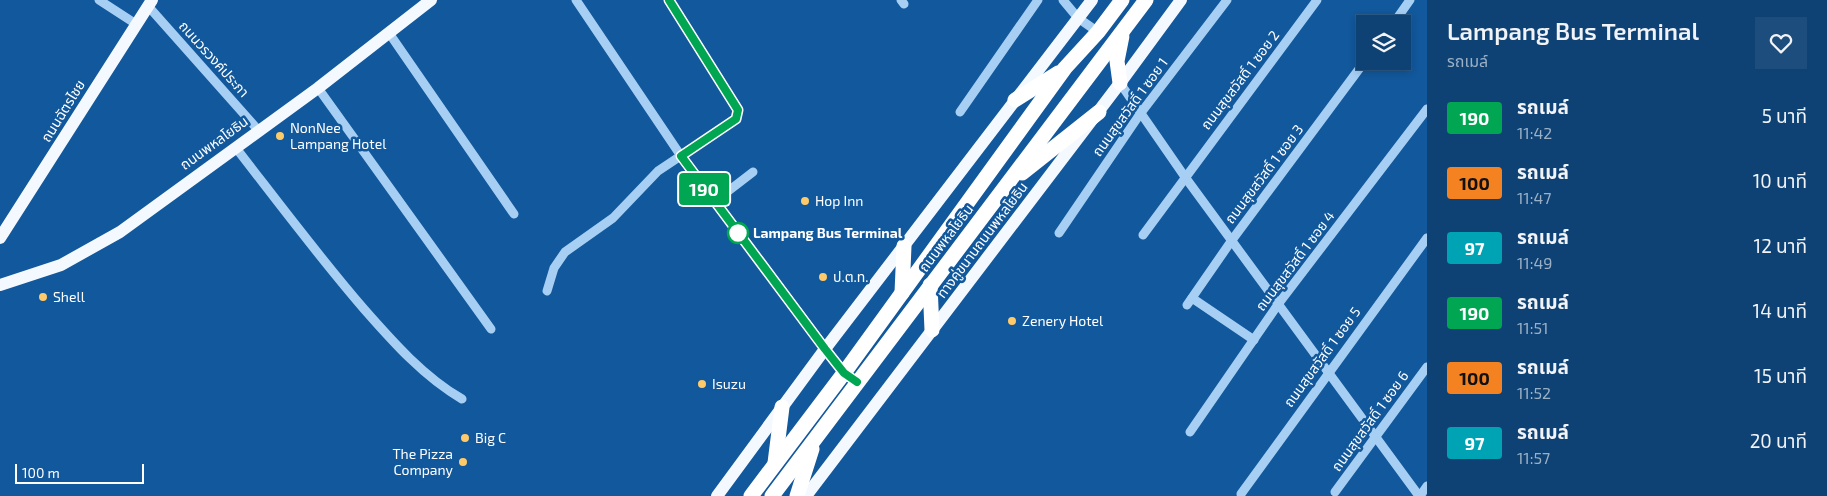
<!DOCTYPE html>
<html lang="th">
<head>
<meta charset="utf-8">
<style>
	body { margin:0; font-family:"Exo 2","Noto Sans Thai",sans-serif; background:#1c4d7d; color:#f1f3f6; height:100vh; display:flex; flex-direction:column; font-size:19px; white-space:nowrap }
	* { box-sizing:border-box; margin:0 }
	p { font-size:16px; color:#9bb0c5 }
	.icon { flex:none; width:28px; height:28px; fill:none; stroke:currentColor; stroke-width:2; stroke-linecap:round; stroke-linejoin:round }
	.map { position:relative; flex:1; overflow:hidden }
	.sheet { display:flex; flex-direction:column; background:#0e4275; width:400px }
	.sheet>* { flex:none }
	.badge { padding:0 10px; border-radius:4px; font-size:18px; line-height:32px }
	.tools { position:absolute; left:1356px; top:15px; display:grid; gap:10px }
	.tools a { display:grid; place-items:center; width:55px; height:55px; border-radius:0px; background:#0e4275; box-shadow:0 2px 8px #0003,0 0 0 1px #2e5b87; font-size:25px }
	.scale { position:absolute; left:15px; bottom:12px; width:129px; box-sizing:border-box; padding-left:5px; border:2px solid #fff; border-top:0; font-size:14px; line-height:18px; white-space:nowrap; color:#fff; -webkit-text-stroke:4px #12589c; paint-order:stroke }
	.map>.badge { position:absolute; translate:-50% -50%; box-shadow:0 0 0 2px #fff }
	.round { display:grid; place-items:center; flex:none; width:52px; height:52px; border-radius:0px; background:#1c4d7d }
	.overview { display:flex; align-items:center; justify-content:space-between; height:85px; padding:0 20px }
	h1 { font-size:24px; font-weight:600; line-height:38px }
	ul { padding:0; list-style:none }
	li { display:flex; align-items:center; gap:15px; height:65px; padding:0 20px }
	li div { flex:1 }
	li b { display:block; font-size:19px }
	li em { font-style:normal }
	li .badge { min-width:55px; font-weight:700; text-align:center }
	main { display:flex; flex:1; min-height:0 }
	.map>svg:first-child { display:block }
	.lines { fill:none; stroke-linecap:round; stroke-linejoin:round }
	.minor { stroke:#a7cff4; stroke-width:9 }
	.major { stroke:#f4f9ff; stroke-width:12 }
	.highway { stroke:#fff; stroke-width:15 }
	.line-casing { stroke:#fff; stroke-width:11 }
	.line { stroke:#00a651; stroke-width:8 }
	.poi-dot { fill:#ffca6a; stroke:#12589c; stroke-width:2 }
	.stop-dot { fill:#fff; stroke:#00a651; stroke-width:2.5 }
	.labels { text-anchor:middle; stroke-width:5; stroke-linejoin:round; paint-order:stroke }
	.street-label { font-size:14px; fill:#fff; stroke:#12589c }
	.poi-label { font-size:14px; fill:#fff; stroke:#12589c; text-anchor:start }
	.stop-label { font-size:14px; font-weight:bold; fill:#fff; stroke:#12589c; text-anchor:start }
</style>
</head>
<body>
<main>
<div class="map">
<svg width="1427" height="496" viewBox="0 0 1427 496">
	<rect width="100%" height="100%" fill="#12589c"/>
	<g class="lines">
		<!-- minor -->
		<g class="minor">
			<polyline points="99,0 136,24"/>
			<polyline points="576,0 681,156 844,373"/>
			<polyline points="901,0 904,4"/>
			<polyline points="1063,0 1078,18 1098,32"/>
			<polyline points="148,6 259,131"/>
			<polyline points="1393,24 1410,0"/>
			<polyline points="389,33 514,214"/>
			<polyline points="1120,83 1185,177 1419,496"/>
			<polyline points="318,88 491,329"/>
			<polyline points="960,112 1038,0"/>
			<path d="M236,148C278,202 319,257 364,309C393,342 424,377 462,399"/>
			<polyline points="714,202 753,172"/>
			<polyline points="1059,233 1140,114 1227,0"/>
			<polyline points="1143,235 1317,0"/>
			<polyline points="547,291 554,268 565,252 613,218 658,171 736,119 738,110 669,0"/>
			<polyline points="1192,298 1254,340"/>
			<polyline points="1187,305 1232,240 1365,61"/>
			<polyline points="1190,432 1279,303 1427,109"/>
			<polyline points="1335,492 1427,367"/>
			<polyline points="1241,494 1427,238"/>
			<polyline points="1420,496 1427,486"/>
		</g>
		<!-- major -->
		<g class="major">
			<polyline points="0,238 152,0"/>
			<polyline points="0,285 61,265 120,232 318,88 431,0"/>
			<polyline points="717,496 825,349 1092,0"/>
			<polyline points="806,496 1120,83 1181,0"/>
		</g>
		<!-- highway -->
		<g class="highway">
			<polyline points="1120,83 1117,61 1122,36"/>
			<polyline points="1015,100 1058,73"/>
			<polyline points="1022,173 1099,112"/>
			<polyline points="930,285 932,330"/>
			<polyline points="902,293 904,246"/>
			<polyline points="775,463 782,407"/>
			<polyline points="751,496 844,373 1065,68 1098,32 1122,0"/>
			<polyline points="772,496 1146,0"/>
			<polyline points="797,496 812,449"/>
		</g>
	</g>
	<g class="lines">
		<!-- line casing -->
		<g class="line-casing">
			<polyline id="line" points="669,0 738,110 736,119 681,156 825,349 844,373 857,382"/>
		</g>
		<!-- line -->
		<use href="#line" class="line"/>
	</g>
	<!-- markers -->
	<g class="poi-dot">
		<circle cx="280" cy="136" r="5"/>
		<circle cx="805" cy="201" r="5"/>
		<circle cx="823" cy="277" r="5"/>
		<circle cx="43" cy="297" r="5"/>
		<circle cx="1012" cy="321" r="5"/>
		<circle cx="702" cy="384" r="5"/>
		<circle cx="465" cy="438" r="5"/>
		<circle cx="463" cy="462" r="5"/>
	</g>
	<circle class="stop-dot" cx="738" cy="233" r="10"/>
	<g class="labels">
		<!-- street labels -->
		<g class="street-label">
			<text transform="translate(214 59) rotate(48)" y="5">ถนนวรวงค์ประภา</text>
			<text transform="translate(1240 80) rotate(-53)" y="5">ถนนสุขสวัสดิ์ 1 ซอย 2</text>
			<text transform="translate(1130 107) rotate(-54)" y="5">ถนนสุขสวัสดิ์ 1 ซอย 1</text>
			<text transform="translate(63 111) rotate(-58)" y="5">ถนนฉัตรไชย</text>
			<text transform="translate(214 143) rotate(-36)" y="5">ถนนพหลโยธิน</text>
			<text transform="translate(1264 174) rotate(-53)" y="5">ถนนสุขสวัสดิ์ 1 ซอย 3</text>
			<text transform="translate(946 238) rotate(-53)" y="5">ถนนพหลโยธิน</text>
			<text transform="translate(982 240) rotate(-53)" y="5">ทางคู่ขนานถนนพหลโยธิน</text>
			<text transform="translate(1295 261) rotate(-53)" y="5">ถนนสุขสวัสดิ์ 1 ซอย 4</text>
			<text transform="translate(1322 357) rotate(-54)" y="5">ถนนสุขสวัสดิ์ 1 ซอย 5</text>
			<text transform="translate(1370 421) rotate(-54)" y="5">ถนนสุขสวัสดิ์ 1 ซอย 6</text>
		</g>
		<!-- poi labels -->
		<g class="poi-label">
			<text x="290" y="133">NonNee<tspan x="290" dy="16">Lampang Hotel</tspan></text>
			<text x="815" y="206">Hop Inn</text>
			<text x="833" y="282">ป.ต.ท.</text>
			<text x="53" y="302">Shell</text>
			<text x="1022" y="326">Zenery Hotel</text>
			<text x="712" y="389">Isuzu</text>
			<text x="475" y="443">Big C</text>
			<text x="453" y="459" text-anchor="end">The Pizza<tspan x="453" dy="16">Company</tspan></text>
		</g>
		<!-- stop labels -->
		<g class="stop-label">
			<text x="753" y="238">Lampang Bus Terminal</text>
		</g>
	</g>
</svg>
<div class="tools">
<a><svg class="icon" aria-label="layers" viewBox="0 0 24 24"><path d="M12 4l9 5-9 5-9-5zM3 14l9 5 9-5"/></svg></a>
</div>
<div class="scale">100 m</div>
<b class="badge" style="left:704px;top:189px;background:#00a651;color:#fff">190</b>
</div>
<section class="sheet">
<div class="overview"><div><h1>Lampang Bus Terminal</h1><p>รถเมล์</p></div><a class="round"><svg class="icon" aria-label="heart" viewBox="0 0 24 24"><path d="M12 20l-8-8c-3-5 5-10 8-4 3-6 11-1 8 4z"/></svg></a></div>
<ul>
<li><span class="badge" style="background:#00a651;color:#fff">190</span><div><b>รถเมล์</b><p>11:42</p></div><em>5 นาที</em></li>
<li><span class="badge" style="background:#f58220;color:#111">100</span><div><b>รถเมล์</b><p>11:47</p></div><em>10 นาที</em></li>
<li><span class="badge" style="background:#00a3b4;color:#fff">97</span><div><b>รถเมล์</b><p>11:49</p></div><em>12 นาที</em></li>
<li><span class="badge" style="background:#00a651;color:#fff">190</span><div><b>รถเมล์</b><p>11:51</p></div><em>14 นาที</em></li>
<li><span class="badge" style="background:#f58220;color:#111">100</span><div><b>รถเมล์</b><p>11:52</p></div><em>15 นาที</em></li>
<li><span class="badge" style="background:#00a3b4;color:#fff">97</span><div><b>รถเมล์</b><p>11:57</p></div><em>20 นาที</em></li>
</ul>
</section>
</main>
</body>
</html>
